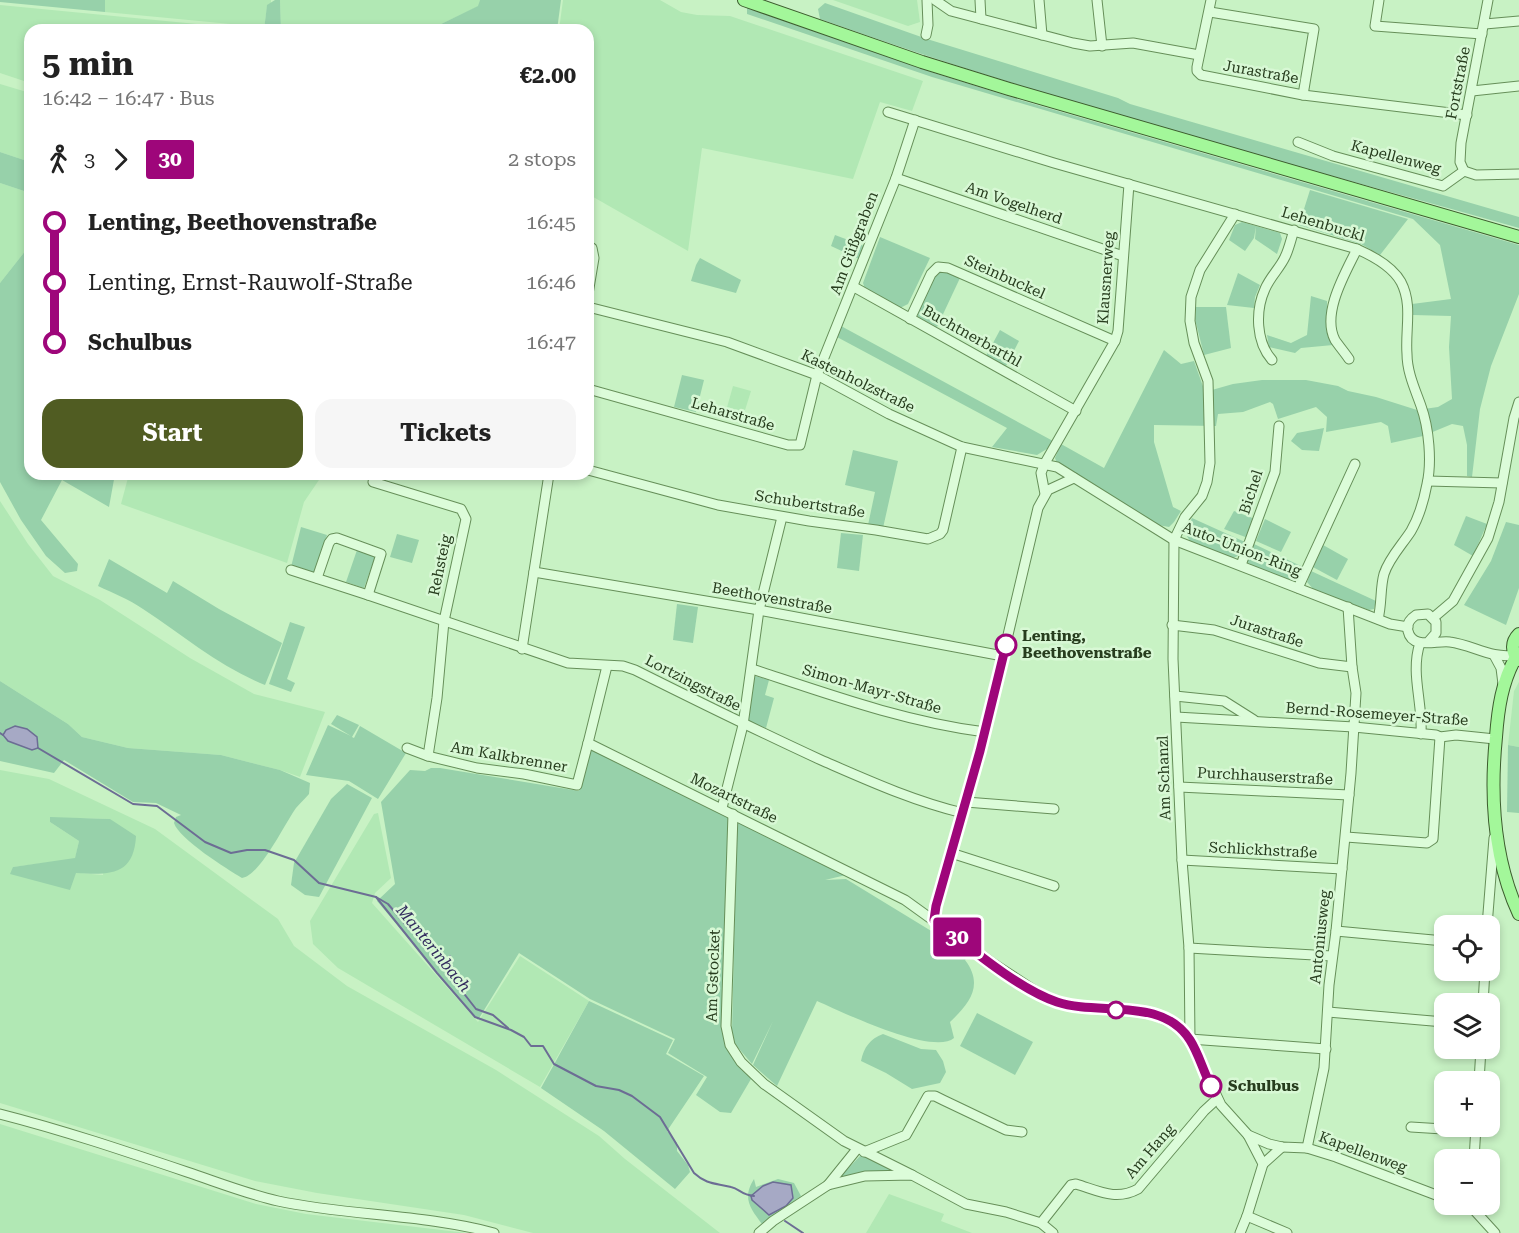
<!DOCTYPE html>
<html lang="en">
<head>
<meta charset="utf-8">
<style>
	body { margin:0; font-family:"Roboto Serif",serif; background:#f6f6f6; color:#222; height:100vh; display:flex; flex-direction:column; font-size:22px; white-space:nowrap }
	* { box-sizing:border-box; margin:0 }
	p { font-size:20px; color:#767676 }
	.icon { flex:none; width:33px; height:33px; fill:none; stroke:currentColor; stroke-width:2; stroke-linecap:round; stroke-linejoin:round }
	.map { position:relative; flex:1; overflow:hidden }
	.drawer { position:absolute; left:24px; top:24px; width:570px; height:456px; display:flex; flex-direction:column; background:#fff; border-radius:18px; box-shadow:0 3px 9px #0003 }
	.drawer>* { flex:none }
	.badge { padding:0 12px; border-radius:4px; font-size:21px; line-height:39px }
	.tools { position:absolute; left:1434px; top:915px; display:grid; gap:12px }
	.tools a { display:grid; place-items:center; width:66px; height:66px; border-radius:12px; background:#fff; box-shadow:0 3px 9px #0003; font-size:30px }
	.map>.badge { position:absolute; translate:-50% -50%; box-shadow:0 0 0 3px #fff }
	.legs { display:flex; align-items:center; gap:9px; height:66px; padding:0 18px; font-size:20px }
	.legs p { margin-inline-start:auto }
	.head { display:flex; align-items:center; justify-content:space-between; height:102px; padding:0 18px }
	h1 { font-size:33px; font-weight:700; line-height:45px }
	.primary-button { display:flex; gap:12px; margin-top:auto; padding:12px 18px }
	.primary-button a { flex:1; height:69px; border-radius:18px; background:#505c22; color:#fff; font-size:24px; font-weight:700; line-height:69px; text-align:center }
	.primary-button a+a { background:#f6f6f6; color:#222 }
	ul { padding:0 18px; list-style:none }
	li { display:flex; align-items:center; gap:21px; height:60px; font-size:22px }
	li i { display:grid; place-items:center; width:9px; height:100%; margin:0 8px; background:currentColor }
	li i::after { content:''; width:15px; height:15px; margin:-8px; border:4px solid; border-radius:50%; background:#fff }
	li p { margin-inline-start:auto }
	li:first-child i { background:linear-gradient(#0000 50%,currentColor 0) }
	li:last-child i { background:linear-gradient(currentColor 50%,#0000 0) }
	.map>svg:first-child { display:block }
	.farmland { fill:#b1e8b4; fill-rule:evenodd }
	.green { fill:#97d1aa }
	.water { fill:#a6a9c5; stroke:#6c6d94; stroke-width:1.5 }
	.lines { fill:none; stroke-linecap:round; stroke-linejoin:round }
	.stream { stroke:#6c6d94; stroke-width:2 }
	.minor-casing { stroke:#668f59; stroke-width:11 }
	.major-casing { stroke:#3c5c2d; stroke-width:14 }
	.minor { stroke:#dcfcd9; stroke-width:9 }
	.major { stroke:#a3f79a; stroke-width:12 }
	.line-1-casing { stroke:#fff; stroke-width:14 }
	.line-1 { stroke:#9e067a; stroke-width:9 }
	.stop-1-dot { fill:#fff; stroke:#9e067a; stroke-width:3 }
	.labels { text-anchor:middle; stroke-width:5; stroke-linejoin:round; paint-order:stroke }
	.street-label { font-size:15px; fill:#273d1e; stroke:#d8f8d5 }
	.stop-label { font-size:15px; font-weight:bold; fill:#273d1e; stroke:#d8f8d5; text-anchor:start }
	.water-label { font-size:16px; font-style:italic; fill:#332c5e; stroke:#d8f8d5 }
</style>
</head>
<body>
<div class="map">
<svg width="1519" height="1233" viewBox="0 0 1519 1233">
	<rect width="100%" height="100%" fill="#c8f2c4"/>
	<!-- farmland -->
	<g class="farmland">
		<polygon points="105,0 271,0 271,4 267,6 264,30 241,30 241,25 105,12"/>
		<polygon points="280,0 480,0 479,6 437,26 422,30 281,30"/>
		<polygon points="563,0 660,0 681,12 697,15 730,16 923,81 912,111 880,102 853,179 702,148 688,251 588,194 588,30 559,30"/>
		<polygon points="833,0 917,0 920,22 908,26"/>
		<polygon points="0,5 238,28 237,30 30,30 30,83 0,73"/>
		<polygon points="0,84 30,93 30,162 0,152"/>
		<polygon points="0,183 30,193 30,245 0,283"/>
		<polygon points="733,386 751,391 741,423 724,418"/>
		<polygon points="129,474 323,474 304,502 287,563 121,504"/>
		<polygon points="0,501 28,544 53,576 100,600 190,658 254,694 325,712 300,777 280,770 221,755 128,748 82,737 68,724 0,681"/>
		<polygon points="1519,682 1519,747 1508,745 1514,691"/>
		<path d="M0,770L49,779L155,829L278,919L294,946L347,986L496,1070L599,1136L625,1159L720,1233H533L464,1215L317,1193L255,1181L0,1103ZM83,818L110,819L103,875L13,867L75,859L79,841L50,822Z"/>
		<polygon points="378,813 391,878 375,893 372,903 478,1022 520,956 589,1001 540,1087 338,968 313,944 310,921 374,814"/>
		<polygon points="0,1124 256,1204 306,1214 467,1233 0,1233"/>
		<polygon points="889,1194 944,1214 941,1221 972,1233 866,1233"/>
	</g>
	<!-- green -->
	<g class="green">
		<polygon points="0,0 105,0 105,12 0,2"/>
		<polygon points="275,0 280,0 281,30 264,30 267,5"/>
		<polygon points="480,0 561,0 557,30 422,30 437,26 478,6"/>
		<path d="M825,3L927,39L1118,98L1130,104L1519,217V228C1285,162 1049,101 820,19L818,9Z"/>
		<polygon points="747,8 934,73 1020,100 1519,245 1519,294 1491,366 1480,409 1472,477 1467,476 1467,445 1463,426 1452,424 1423,436 1391,443 1388,426 1381,422 1326,432 1327,417 1316,407 1278,419 1273,404 1270,402 1243,412 1218,414 1216,426 1154,425 1154,442 1173,507 1181,511 1174,522 1169,527 1158,525 1057,464 1055,458 1061,444 1104,468 1164,350 1181,364 1194,361 1205,392 1233,384 1262,380 1306,380 1338,386 1348,391 1376,397 1417,410 1438,407 1452,399 1449,347 1451,316 1413,315 1412,304 1451,299 1440,245 1413,219 932,77 747,14"/>
		<polygon points="0,152 30,162 30,193 0,183"/>
		<polygon points="1310,190 1408,219 1380,255 1361,244 1299,225"/>
		<polygon points="1242,222 1280,233 1282,239 1277,254 1255,239 1256,226 1254,238 1245,251 1229,240 1235,225"/>
		<polygon points="835,235 864,246 859,259 831,246"/>
		<polygon points="880,237 930,258 908,304 900,308 865,289 863,283"/>
		<polygon points="30,245 30,474 115,474 109,507 62,480 41,520 78,564 77,571 65,573 46,556 21,520 0,482 0,283"/>
		<polygon points="700,258 741,280 736,293 691,281 696,265"/>
		<polygon points="944,271 960,278 937,327 918,317 917,312 936,273"/>
		<polygon points="1238,273 1260,285 1255,297 1254,308 1227,305"/>
		<polygon points="1311,296 1327,301 1327,328 1333,345 1301,348 1295,353 1269,347 1267,335 1291,343 1307,335"/>
		<polygon points="1196,307 1226,307 1231,348 1204,355 1195,319"/>
		<polygon points="841,326 1053,441 1050,447 1037,455 992,447 1007,428 837,337"/>
		<polygon points="1000,330 1019,341 1006,366 986,356"/>
		<polygon points="682,375 704,380 696,412 674,407"/>
		<polygon points="1324,428 1319,451 1302,450 1291,441 1297,433"/>
		<polygon points="853,450 898,461 883,528 868,525 875,492 845,485"/>
		<polygon points="1234,511 1255,519 1248,538 1224,529"/>
		<polygon points="1466,516 1487,524 1473,556 1454,545"/>
		<polygon points="1192,518 1245,542 1240,555 1233,558 1190,541 1185,533"/>
		<polygon points="1265,519 1291,532 1281,552 1256,541"/>
		<polygon points="1506,522 1519,525 1519,588 1506,625 1464,605 1491,561"/>
		<polygon points="301,527 327,535 314,575 291,567"/>
		<polygon points="841,533 863,535 859,571 837,568"/>
		<polygon points="397,534 419,540 412,563 390,557"/>
		<polygon points="1254,544 1303,567 1294,582 1255,567 1247,562"/>
		<polygon points="1323,545 1348,559 1337,580 1311,566"/>
		<polygon points="357,550 375,557 364,588 346,582"/>
		<path d="M109,559L167,593L173,581L219,609L282,643L265,685C220,667 184,636 143,609C130,600 113,593 98,586Z"/>
		<polygon points="1311,571 1376,601 1374,609 1369,610 1314,590 1307,582"/>
		<polygon points="677,604 698,607 693,643 673,640"/>
		<polygon points="290,622 305,627 287,679 295,683 291,692 269,684"/>
		<polygon points="755,676 769,680 765,695 774,698 766,728 747,722"/>
		<path d="M0,681L68,724L82,737L128,748L221,755L280,770L310,783L309,794C305,799 300,803 296,808C285,823 260,876 242,878C227,869 179,839 174,823L176,817L181,815L156,803L133,802L64,760L54,773L0,761Z"/>
		<polygon points="337,715 359,725 352,737 354,738 360,726 406,753 378,799 349,781 306,775 328,725 351,736 331,724"/>
		<polygon points="1508,745 1519,747 1519,813 1507,812"/>
		<path d="M590,749L730,816L722,1027C726,1049 737,1062 751,1079L731,1113L720,1112L696,1095L707,1077L668,1053L675,1039L590,999L519,953L478,1020L377,901L395,884L381,802L410,770L425,771L431,768H440L579,791Z"/>
		<polygon points="347,784 372,798 319,897 305,895 291,885 294,863 331,799"/>
		<path d="M50,817L110,819L136,836C134,876 109,875 76,873L70,890L10,874L13,867L75,858L79,841L50,822Z"/>
		<path d="M737,818L846,875L825,880L846,879L969,954L965,960C984,985 970,1003 950,1022L954,1038C933,1056 842,1012 817,1001L777,1086L753,1065L773,1021L752,1064L735,1044L732,1031Z"/>
		<polygon points="589,1001 673,1040 666,1054 704,1076 667,1131 677,1143 677,1151 688,1165 690,1172 675,1189 604,1131 541,1088"/>
		<polygon points="977,1013 1033,1042 1015,1075 960,1046"/>
		<path d="M883,1034L921,1049L936,1050L943,1061L946,1072L940,1083L912,1089L886,1073L861,1061C864,1047 870,1039 883,1034Z"/>
		<polygon points="861,1155 897,1173 838,1179"/>
		<path d="M754,1179L756,1187L778,1179L794,1183L801,1196L762,1224C750,1208 742,1198 754,1179Z"/>
	</g>
	<!-- water -->
	<g class="water">
		<polygon points="15,726 27,729 37,737 38,748 32,750 8,741 3,735 6,730"/>
		<polygon points="773,1182 791,1185 793,1198 786,1206 769,1215 752,1200 751,1196 763,1186"/>
	</g>
	<g class="lines">
		<!-- stream -->
		<g class="stream">
			<polyline points="0,733 3,735"/>
			<polyline points="38,748 133,804 157,806 205,842 231,853 247,850 265,850 294,860 319,883 376,897 388,904 411,931 434,944"/>
			<path d="M376,897L437,973L475,1017L511,1030L524,1037L531,1046H543L554,1064L596,1086L619,1090L632,1096L660,1117L694,1173C707,1185 716,1183 731,1187C740,1189 741,1195 754,1196"/>
			<polyline points="450,956 451,977 476,1009 493,1015 508,1028"/>
			<polyline points="785,1221 803,1233"/>
		</g>
		<!-- minor casing -->
		<g class="minor-casing">
			<g id="minor">
				<polyline points="935,0 951,11 1073,43 1090,46 1133,43 1199,55"/>
				<polyline points="980,0 981,19"/>
				<polyline points="1039,0 1042,35"/>
				<polyline points="1097,0 1102,46"/>
				<polyline points="1211,0 1197,67 1197,71 1201,75 1303,95 1467,115"/>
				<polyline points="1379,0 1375,26 1482,34"/>
				<polyline points="1210,12 1314,29 1303,95"/>
				<polyline points="1485,24 1519,21"/>
				<polyline points="926,35 928,25 927,0"/>
				<polyline points="1472,91 1519,86"/>
				<path d="M888,112L1054,163L1357,249C1373,256 1392,266 1401,282C1413,305 1405,329 1407,354C1407,372 1415,389 1421,406C1429,428 1432,462 1427,484C1424,500 1419,517 1411,531C1402,545 1389,558 1384,574C1380,588 1382,604 1378,619"/>
				<polyline points="1298,142 1333,156 1443,186 1464,171"/>
				<polyline points="1464,171 1460,162 1461,143 1488,0"/>
				<polyline points="1464,171 1476,175 1519,174"/>
				<polyline points="896,178 1123,256"/>
				<polyline points="588,246 592,248 594,258 588,294"/>
				<polyline points="854,287 1076,411"/>
				<polyline points="588,307 727,342 817,375 889,414 962,447 1057,467 1174,540 1390,624 1408,627"/>
				<polyline points="910,319 931,274 938,267 948,268 1115,341"/>
				<path d="M1349,359C1345,353 1339,346 1335,340C1321,313 1346,272 1357,249"/>
				<path d="M1272,360C1256,342 1255,311 1265,289C1270,277 1280,268 1285,257C1289,249 1291,239 1294,230"/>
				<polyline points="588,389 788,445 800,445 817,375 896,178 915,120"/>
				<polyline points="588,470 718,505 809,521 876,530 928,539 940,534 943,530 962,447"/>
				<polyline points="378,474 373,482 461,509 466,519 444,621 437,698 428,756 477,768 524,774 577,785 588,743"/>
				<polyline points="1428,481 1502,483"/>
				<polyline points="1045,494 1041,473 1045,463 1115,341 1118,331 1129,184"/>
				<polyline points="1241,565 1275,472 1279,426"/>
				<path d="M291,570L368,595L568,663L623,666L635,670C697,701 758,731 821,760C867,780 913,801 963,813"/>
				<polyline points="534,572 759,610 1003,656"/>
				<polyline points="317,578 329,543 332,539 337,538 381,554 368,595"/>
				<polyline points="1298,588 1355,464"/>
				<polyline points="1433,618 1453,601 1488,538 1499,502 1514,418 1519,402"/>
				<polyline points="1172,625 1214,630 1319,663 1352,667"/>
				<path d="M1429,641L1436,633V622L1428,614L1416,615C1410,619 1406,624 1408,631C1412,650 1437,640 1450,642C1473,645 1491,659 1515,655"/>
				<path d="M1420,643C1410,673 1423,702 1421,734"/>
				<polyline points="522,649 549,474"/>
				<polyline points="1494,655 1501,668 1503,684"/>
				<polyline points="607,666 588,743 905,900 991,962 1040,994 1058,1002 1077,1007 1143,1011 1155,1015 1178,1026 1190,1039 1221,1105 1248,1135 1269,1144 1282,1147 1307,1148 1336,1157 1444,1198"/>
				<path d="M752,669C828,694 905,722 985,732"/>
				<polyline points="1175,696 1224,701 1254,720"/>
				<polyline points="1176,717 1354,727 1436,735 1440,737 1456,735 1495,739"/>
				<polyline points="407,748 428,756"/>
				<polyline points="1179,787 1349,795"/>
				<polyline points="966,802 1054,809"/>
				<polyline points="722,808 743,725 759,610 782,517"/>
				<polyline points="733,814 726,1026 730,1045 741,1062 764,1084 844,1141 912,1175"/>
				<polyline points="1346,837 1427,843 1433,839 1440,737"/>
				<polyline points="951,853 1054,886"/>
				<polyline points="1182,860 1342,869"/>
				<polyline points="935,920 936,906 985,732 1038,508 1048,490 1074,478"/>
				<polyline points="1487,926 1494,838"/>
				<polyline points="1336,931 1444,941"/>
				<polyline points="1189,948 1332,956"/>
				<polyline points="1483,1004 1485,970"/>
				<polyline points="1328,1012 1444,1022"/>
				<polyline points="1190,1039 1189,948 1182,860 1173,659 1174,540 1185,517 1202,496 1207,482 1210,463 1208,381 1194,343 1190,321 1191,297 1200,270 1235,214"/>
				<polyline points="1190,1039 1326,1049"/>
				<polyline points="1479,1082 1481,1048"/>
				<path d="M0,1114C63,1130 125,1151 187,1172C217,1182 247,1194 278,1201C349,1216 423,1214 494,1233"/>
				<polyline points="1411,1127 1475,1131"/>
				<polyline points="1307,1148 1324,1068 1329,985 1336,931 1351,773 1356,693 1352,667 1348,607"/>
				<polyline points="864,1152 906,1135 928,1096 935,1096 943,1100 1006,1130 1022,1132"/>
				<polyline points="1474,1160 1476,1126"/>
				<polyline points="1263,1164 1282,1147"/>
				<polyline points="828,1185 857,1149"/>
				<polyline points="1462,1204 1475,1211 1495,1233"/>
				<polyline points="1247,1216 1287,1233"/>
				<path d="M1041,1223L1071,1185L1076,1184C1099,1191 1116,1201 1138,1189L1204,1111L1217,1099"/>
				<polyline points="759,1233 773,1221 828,1185 865,1176 912,1175 966,1204 1006,1212 1025,1218 1041,1223 1053,1233"/>
				<polyline points="1240,1233 1247,1216 1263,1164 1248,1135"/>
			</g>
		</g>
		<!-- major casing -->
		<g class="major-casing">
			<g id="major">
				<polyline points="744,0 922,62 1009,89 1519,237"/>
				<path d="M1519,634C1511,642 1511,652 1519,660"/>
				<path d="M1516,657C1502,681 1498,709 1496,737C1490,797 1493,858 1519,914"/>
			</g>
		</g>
		<!-- minor -->
		<use href="#minor" class="minor"/>
		<!-- major -->
		<use href="#major" class="major"/>
	</g>
	<g class="lines">
		<!-- line-1 casing -->
		<g class="line-1-casing">
			<path id="line-1" d="M1006,645L980,751L936,906L934,920C968,946 1018,989 1057,1002C1099,1016 1162,996 1190,1040C1199,1054 1203,1071 1211,1086"/>
		</g>
		<!-- line-1 -->
		<use href="#line-1" class="line-1"/>
	</g>
	<!-- markers -->
	<g class="stop-1-dot">
		<circle cx="1006" cy="645" r="10"/>
		<circle cx="1116" cy="1010" r="8"/>
		<circle cx="1211" cy="1086" r="10"/>
	</g>
	<g class="labels">
		<!-- street labels -->
		<g class="street-label">
			<text transform="translate(1261 72) rotate(10)" y="5">Jurastraße</text>
			<text transform="translate(1458 83) rotate(-79)" y="5">Fortstraße</text>
			<text transform="translate(1396 157) rotate(15)" y="5">Kapellenweg</text>
			<text transform="translate(1014 203) rotate(19)" y="5">Am Vogelherd</text>
			<text transform="translate(1323 224) rotate(17)" y="5">Lehenbuckl</text>
			<text transform="translate(854 243) rotate(-69)" y="5">Am Güßgraben</text>
			<text transform="translate(1005 277) rotate(24)" y="5">Steinbuckel</text>
			<text transform="translate(1106 278) rotate(-86)" y="5">Klausnerweg</text>
			<text transform="translate(972 336) rotate(29)" y="5">Buchtnerbarthl</text>
			<text transform="translate(858 381) rotate(26)" y="5">Kastenholzstraße</text>
			<text transform="translate(733 414) rotate(16)" y="5">Leharstraße</text>
			<text transform="translate(1251 492) rotate(-72)" y="5">Bichel</text>
			<text transform="translate(810 504) rotate(9)" y="5">Schubertstraße</text>
			<text transform="translate(1242 549) rotate(21)" y="5">Auto-Union-Ring</text>
			<text transform="translate(440 565) rotate(-78)" y="5">Rehsteig</text>
			<text transform="translate(772 598) rotate(10)" y="5">Beethovenstraße</text>
			<text transform="translate(1267 631) rotate(18)" y="5">Jurastraße</text>
			<text transform="translate(693 683) rotate(27)" y="5">Lortzingstraße</text>
			<text transform="translate(872 689) rotate(16)" y="5">Simon-Mayr-Straße</text>
			<text transform="translate(1377 714) rotate(4)" y="5">Bernd-Rosemeyer-Straße</text>
			<text transform="translate(509 757) rotate(10)" y="5">Am Kalkbrenner</text>
			<text transform="translate(1265 776) rotate(3)" y="5">Purchhauserstraße</text>
			<text transform="translate(1164 778) rotate(-92)" y="5">Am Schanzl</text>
			<text transform="translate(734 798) rotate(26)" y="5">Mozartstraße</text>
			<text transform="translate(1263 850) rotate(3)" y="5">Schlickhstraße</text>
			<text transform="translate(1320 937) rotate(-84)" y="5">Antoniusweg</text>
			<text transform="translate(713 976) rotate(-88)" y="5">Am Gstocket</text>
			<text transform="translate(1150 1151) rotate(-49)" y="5">Am Hang</text>
			<text transform="translate(1363 1152) rotate(20)" y="5">Kapellenweg</text>
		</g>
		<!-- stop labels -->
		<g class="stop-label">
			<text x="1022" y="641">Lenting,<tspan x="1022" dy="17">Beethovenstraße</tspan></text>
			<text x="1228" y="1091">Schulbus</text>
		</g>
		<!-- water labels -->
		<g class="water-label">
			<text transform="translate(434 948) rotate(51)" y="6">Manterinbach</text>
		</g>
	</g>
</svg>
<div class="tools">
<a><svg class="icon" aria-label="locate" viewBox="0 0 24 24"><circle cx="12" cy="12" r="6"/><path d="M12 2v4M12 18v4M2 12h4M18 12h4"/></svg></a>
<a><svg class="icon" aria-label="layers" viewBox="0 0 24 24"><path d="M12 4l9 5-9 5-9-5zM3 14l9 5 9-5"/></svg></a>
<a>+</a>
<a>−</a>
</div>
<b class="badge" style="left:957px;top:937px;background:#9e067a;color:#fff">30</b>
<section class="drawer">
<div class="head"><div><h1>5 min</h1><p>16:42 – 16:47 · Bus</p></div><b>€2.00</b></div>
<div class="legs"><svg class="icon" aria-label="walk" viewBox="0 0 24 24"><circle cx="13" cy="4" r="2"/><path d="M13 8l-2 6 4 7M11 14l-3 7M7 12l3-4h3l4 4"/></svg>3<svg class="icon" aria-label="forward" viewBox="0 0 24 24"><path d="M9 5l7 7-7 7"/></svg><b class="badge" style="background:#9e067a;color:#fff">30</b><p>2 stops</p></div>
<ul>
<li><i style="color:#9e067a"></i><b>Lenting, Beethovenstraße</b><p>16:45</p></li>
<li><i style="color:#9e067a"></i><span>Lenting, Ernst-Rauwolf-Straße</span><p>16:46</p></li>
<li><i style="color:#9e067a"></i><b>Schulbus</b><p>16:47</p></li>
</ul>
<div class="primary-button"><a>Start</a><a>Tickets</a></div>
</section>
</div>
</body>
</html>
